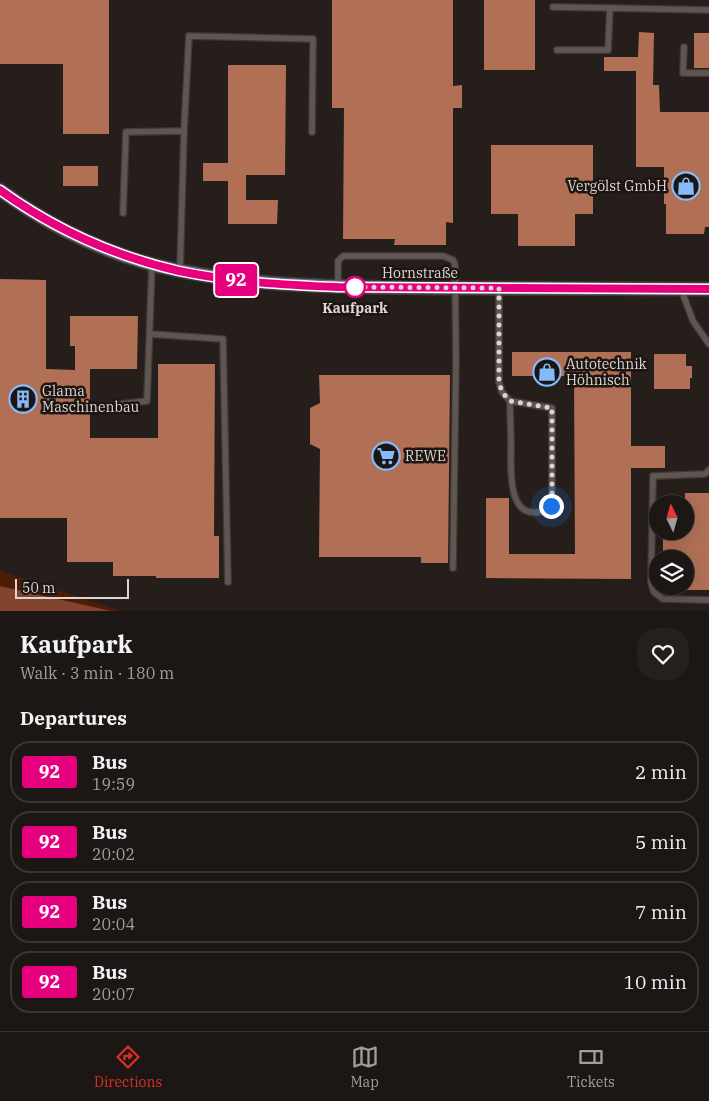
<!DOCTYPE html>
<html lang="en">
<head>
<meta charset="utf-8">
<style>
	body { margin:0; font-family:"IBM Plex Serif",serif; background:#251f1d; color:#f1f3f6; height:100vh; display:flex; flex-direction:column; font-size:19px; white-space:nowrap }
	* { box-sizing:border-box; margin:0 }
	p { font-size:16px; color:#a09fa0 }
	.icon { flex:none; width:28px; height:28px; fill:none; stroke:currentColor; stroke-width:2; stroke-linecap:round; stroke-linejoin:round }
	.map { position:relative; height:611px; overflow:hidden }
	.details { display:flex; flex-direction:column; background:#1c1614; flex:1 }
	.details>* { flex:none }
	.badge { padding:0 10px; border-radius:4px; font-size:18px; line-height:32px }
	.needle { width:32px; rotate:355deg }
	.fabs { position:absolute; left:649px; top:495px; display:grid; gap:10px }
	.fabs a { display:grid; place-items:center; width:45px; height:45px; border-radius:50%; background:#1c1614; box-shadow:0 5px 20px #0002,0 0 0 1px #3a3534; font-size:25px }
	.scale { position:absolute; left:15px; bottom:12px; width:114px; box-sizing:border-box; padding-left:5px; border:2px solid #dbd6d4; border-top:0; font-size:14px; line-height:18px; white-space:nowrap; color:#dbd6d4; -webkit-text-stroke:4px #1c1512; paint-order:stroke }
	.you { position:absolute; width:25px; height:25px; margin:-12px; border:4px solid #fff; border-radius:50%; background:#1a73e8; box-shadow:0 0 0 8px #1a73e833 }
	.map>.badge { position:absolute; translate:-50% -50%; box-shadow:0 0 0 2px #fff }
	h2 { padding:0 20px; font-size:19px; line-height:45px }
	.round { display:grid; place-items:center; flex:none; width:52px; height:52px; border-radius:20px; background:#251f1d }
	.head { display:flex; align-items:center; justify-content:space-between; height:85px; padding:0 20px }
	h1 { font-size:24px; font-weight:700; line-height:38px }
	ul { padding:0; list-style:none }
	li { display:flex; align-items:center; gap:15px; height:62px; margin:0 10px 8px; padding:0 10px; border:2px solid #3a3534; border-radius:20px }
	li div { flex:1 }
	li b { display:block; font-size:19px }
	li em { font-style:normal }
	li .badge { min-width:55px; font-weight:700; text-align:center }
	.dock { display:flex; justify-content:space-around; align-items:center; height:70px; border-top:1px solid #3a3534; background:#1c1614; font-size:14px; color:#a09fa0 }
	.dock a { display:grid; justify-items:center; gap:2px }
	.dock .on { color:#d93025 }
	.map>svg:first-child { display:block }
	.green { fill:#4d1d08 }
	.forest { fill:#82442c }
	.building { fill:#b17056 }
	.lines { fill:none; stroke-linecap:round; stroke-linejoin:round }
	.lane-casing { stroke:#403937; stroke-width:8 }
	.secondary-casing { stroke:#403937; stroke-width:15 }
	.lane { stroke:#5f5551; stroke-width:5.5 }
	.secondary { stroke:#647083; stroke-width:12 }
	.line-casing { stroke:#fff; stroke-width:11 }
	.line { stroke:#e6007e; stroke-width:8 }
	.walk { stroke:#dbd6d4; stroke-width:5; stroke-dasharray:0 9 }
	.stop-dot { fill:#fff; stroke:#e6007e; stroke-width:2.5 }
	.labels { text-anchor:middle; stroke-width:5; stroke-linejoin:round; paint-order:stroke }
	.poi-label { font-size:14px; fill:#dbd6d4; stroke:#1c1512; text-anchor:start }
	.street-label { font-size:14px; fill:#dbd6d4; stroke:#1c1512 }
	.stop-label { font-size:14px; font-weight:bold; fill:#dbd6d4; stroke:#1c1512 }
</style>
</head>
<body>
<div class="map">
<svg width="709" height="611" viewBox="0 0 709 611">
	<rect width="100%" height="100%" fill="#261e1b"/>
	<!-- green -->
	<polygon class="green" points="0,571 121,611 0,611"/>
	<!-- forest -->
	<polygon class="forest" points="0,586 111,611 0,611"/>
	<!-- building -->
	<g class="building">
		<polygon points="0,0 109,0 109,134 63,134 63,64 0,64"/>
		<polygon points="332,0 453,0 453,86 462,85 462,108 453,108 453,223 446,222 446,245 394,245 395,239 343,239 344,108 332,108"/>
		<rect x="484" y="0" width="51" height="70"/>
		<polygon points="639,32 654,33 653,85 659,85 660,112 709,112 709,227 705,227 704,234 666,234 666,204 664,204 664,167 636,167 636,71 604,71 604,57 638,57"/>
		<rect x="694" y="33" width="15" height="35"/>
		<polygon points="228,65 286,65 285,175 246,175 246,200 278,200 277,224 228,224 228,181 203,181 203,163 228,163"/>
		<polygon points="491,145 593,145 593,214 575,214 575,246 518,246 518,214 491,214"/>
		<rect x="63" y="166" width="35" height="20"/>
		<polygon points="0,279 46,280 46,369 75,370 75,346 70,346 70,316 138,316 137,369 90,369 90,438 158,438 158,364 215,364 214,536 219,536 219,578 156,578 156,576 113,576 113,562 67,562 67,518 0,518"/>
		<polygon points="512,352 631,352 631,446 665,446 665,468 631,468 631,579 486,578 486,498 509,498 509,554 575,554 574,376 512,376"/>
		<polygon points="654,354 686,354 686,366 692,366 692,378 690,378 690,389 654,389"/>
		<polygon points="319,375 450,375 448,563 421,563 421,557 319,557 320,449 310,444 310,408 320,403"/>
		<polygon points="685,493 709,493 709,590 685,590 685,559 663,559 663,531 685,531"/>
	</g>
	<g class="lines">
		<!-- lane casing -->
		<g class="lane-casing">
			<g id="lane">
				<polyline points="553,7 610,8"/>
				<polyline points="684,47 683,73 709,73"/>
				<polyline points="557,50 608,50 610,8 709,10"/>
				<polyline points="123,213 126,132 184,131"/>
				<polyline points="180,271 184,131 189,36 313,39 312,132"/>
				<polyline points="338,287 338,261 343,256 443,256 453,260 455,265 456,360 453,568"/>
				<path d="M499,288V382L502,392L510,401L552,408V500C550,507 546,511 539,512C507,518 511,467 511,447C511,432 510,416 510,401"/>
				<polyline points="681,289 693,321 709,344"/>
				<polyline points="150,334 223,339 228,582"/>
				<polyline points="105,406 147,401 152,264"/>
				<polyline points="709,470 705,474 653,476 651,583 654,592 663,599 709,600"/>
			</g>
		</g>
		<!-- secondary casing -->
		<g class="secondary-casing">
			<path id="secondary" d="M0,190C53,229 116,259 181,271C268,288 357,287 445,288C533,289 621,289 709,289"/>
		</g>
		<!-- lane -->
		<use href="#lane" class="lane"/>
		<!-- secondary -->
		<use href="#secondary" class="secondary"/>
	</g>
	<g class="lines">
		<!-- line casing -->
		<g class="line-casing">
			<path id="line" d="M0,190C54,229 114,256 179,271C231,282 285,285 338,287L709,289"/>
		</g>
		<!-- line -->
		<use href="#line" class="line"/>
		<!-- walk -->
		<polyline class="walk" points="355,287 351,287 499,288 499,382 502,392 510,401 552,408 552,500 551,506"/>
	</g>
	<!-- icons -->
	<defs>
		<g id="shop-ring" transform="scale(1.4375)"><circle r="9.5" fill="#1c1512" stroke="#86bbfb" stroke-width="1.5"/><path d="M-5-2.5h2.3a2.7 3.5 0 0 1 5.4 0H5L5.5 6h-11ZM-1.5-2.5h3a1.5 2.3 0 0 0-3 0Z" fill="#86bbfb"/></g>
		<g id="building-ring" transform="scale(1.4375)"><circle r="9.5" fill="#1c1512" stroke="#86bbfb" stroke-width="1.5"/><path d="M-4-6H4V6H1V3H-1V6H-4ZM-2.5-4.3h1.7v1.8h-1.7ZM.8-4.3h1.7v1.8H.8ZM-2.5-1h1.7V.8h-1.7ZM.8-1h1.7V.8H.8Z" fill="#86bbfb"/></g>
		<g id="supermarket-ring" transform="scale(1.4375)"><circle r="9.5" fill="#1c1512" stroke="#86bbfb" stroke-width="1.5"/><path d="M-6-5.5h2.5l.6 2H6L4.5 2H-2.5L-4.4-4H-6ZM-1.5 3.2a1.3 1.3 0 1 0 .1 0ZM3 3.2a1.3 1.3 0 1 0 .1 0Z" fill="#86bbfb"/></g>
	</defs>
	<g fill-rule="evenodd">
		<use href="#shop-ring" x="686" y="186"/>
		<use href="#shop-ring" x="547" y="372"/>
		<use href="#building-ring" x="23" y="399"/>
		<use href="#supermarket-ring" x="386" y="456"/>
	</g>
	<!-- markers -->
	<circle class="stop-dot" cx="355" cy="287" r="10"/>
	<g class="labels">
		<!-- poi labels -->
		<g class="poi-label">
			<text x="667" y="191" text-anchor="end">Vergölst GmbH</text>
			<text x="566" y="369">Autotechnik<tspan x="566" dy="16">Höhnisch</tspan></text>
			<text x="42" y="396">Glama<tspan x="42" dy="16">Maschinenbau</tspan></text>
			<text x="405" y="461">REWE</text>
		</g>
		<!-- street labels -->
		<g class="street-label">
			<text x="420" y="278">Hornstraße</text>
		</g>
		<!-- stop labels -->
		<g class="stop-label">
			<text x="355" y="313">Kaufpark</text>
		</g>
	</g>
</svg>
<div class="fabs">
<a><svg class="needle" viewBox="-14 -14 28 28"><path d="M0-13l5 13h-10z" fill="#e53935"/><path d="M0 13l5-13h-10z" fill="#a09fa0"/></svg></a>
<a><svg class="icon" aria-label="layers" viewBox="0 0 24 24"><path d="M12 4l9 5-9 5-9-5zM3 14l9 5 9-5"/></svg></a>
</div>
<div class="scale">50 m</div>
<div class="you" style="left:551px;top:506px"></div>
<b class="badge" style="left:236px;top:280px;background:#e6007e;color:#fff">92</b>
</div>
<section class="details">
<div class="head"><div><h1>Kaufpark</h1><p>Walk · 3 min · 180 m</p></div><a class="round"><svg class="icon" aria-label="heart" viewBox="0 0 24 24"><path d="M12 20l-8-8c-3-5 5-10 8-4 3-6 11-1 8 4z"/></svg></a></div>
<h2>Departures</h2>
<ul>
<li><span class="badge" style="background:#e6007e;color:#fff">92</span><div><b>Bus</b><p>19:59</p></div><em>2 min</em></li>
<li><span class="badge" style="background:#e6007e;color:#fff">92</span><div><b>Bus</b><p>20:02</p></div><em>5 min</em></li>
<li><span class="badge" style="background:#e6007e;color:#fff">92</span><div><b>Bus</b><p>20:04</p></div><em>7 min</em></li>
<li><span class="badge" style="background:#e6007e;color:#fff">92</span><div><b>Bus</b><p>20:07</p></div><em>10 min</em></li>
</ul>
</section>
<nav class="dock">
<a class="on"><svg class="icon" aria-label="directions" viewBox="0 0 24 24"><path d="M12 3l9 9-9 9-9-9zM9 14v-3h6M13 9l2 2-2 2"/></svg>Directions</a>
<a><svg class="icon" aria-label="map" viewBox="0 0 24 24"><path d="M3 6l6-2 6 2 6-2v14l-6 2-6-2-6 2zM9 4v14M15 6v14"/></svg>Map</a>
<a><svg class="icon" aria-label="tickets" viewBox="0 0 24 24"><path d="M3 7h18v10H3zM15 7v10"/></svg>Tickets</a>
</nav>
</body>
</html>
